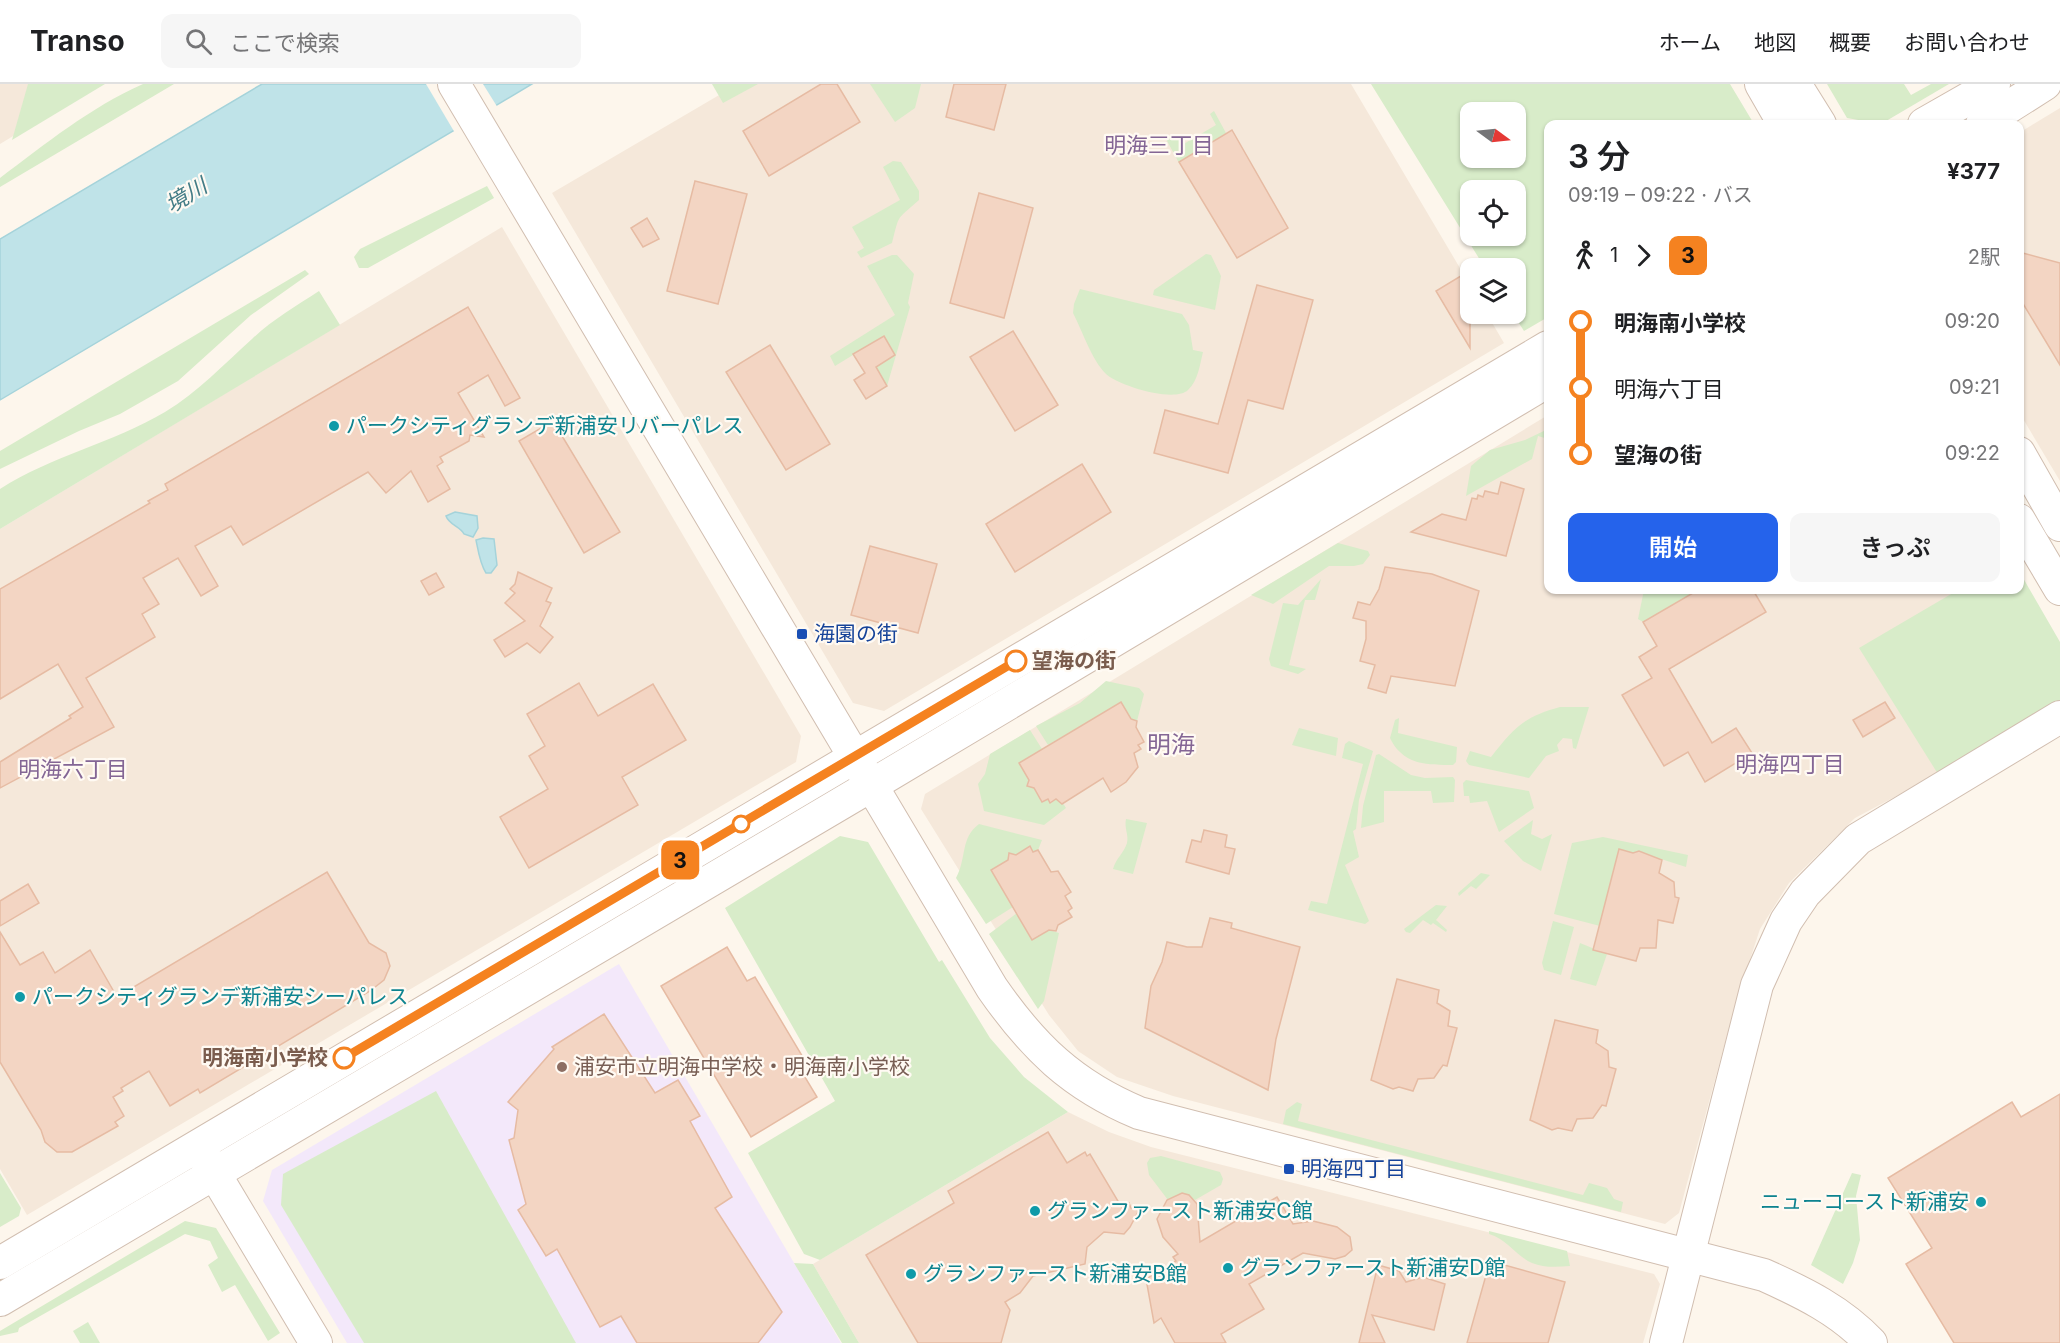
<!DOCTYPE html>
<html lang="ja">
<head>
<meta charset="utf-8">
<style>
	body { margin:0; font-family:Inter,"Noto Sans JP",sans-serif; background:#f6f6f6; color:#202124; height:100vh; display:flex; flex-direction:column; font-size:22px; white-space:nowrap }
	* { box-sizing:border-box; margin:0 }
	p { font-size:20px; color:#757577 }
	.icon { flex:none; width:33px; height:33px; fill:none; stroke:currentColor; stroke-width:2; stroke-linecap:round; stroke-linejoin:round }
	.map { position:relative; flex:1; overflow:hidden }
	.sheet { position:absolute; left:1544px; top:36px; width:480px; height:474px; display:flex; flex-direction:column; background:#fff; border-radius:12px; box-shadow:0 2px 4px #0004 }
	.sheet>* { flex:none }
	.badge { padding:0 12px; border-radius:9px; font-size:21px; line-height:39px }
	.needle { width:39px; rotate:105deg }
	.controls { position:absolute; left:1460px; top:18px; display:grid; gap:12px }
	.controls a { display:grid; place-items:center; width:66px; height:66px; border-radius:12px; background:#fff; box-shadow:0 2px 4px #0004; font-size:30px }
	.map>.badge { position:absolute; translate:-50% -50%; box-shadow:0 0 0 3px #fff }
	.legs { display:flex; align-items:center; gap:9px; height:66px; padding:0 24px; font-size:20px }
	.legs p { margin-inline-start:auto }
	.headline { display:flex; align-items:center; justify-content:space-between; height:102px; padding:0 24px }
	h1 { font-size:33px; font-weight:600; line-height:45px }
	.action { display:flex; gap:12px; margin-top:auto; padding:12px 24px }
	.action a { flex:1; height:69px; border-radius:12px; background:#2563eb; color:#fff; font-size:24px; font-weight:600; line-height:69px; text-align:center }
	.action a+a { background:#f6f6f6; color:#202124 }
	ul { padding:0 24px; list-style:none }
	li { display:flex; align-items:center; gap:21px; height:66px; font-size:22px }
	li i { display:grid; place-items:center; width:9px; height:100%; margin:0 8px; background:currentColor }
	li i::after { content:''; width:15px; height:15px; margin:-8px; border:4px solid; border-radius:50%; background:#fff }
	li p { margin-inline-start:auto }
	li:first-child i { background:linear-gradient(#0000 50%,currentColor 0) }
	li:last-child i { background:linear-gradient(currentColor 50%,#0000 0) }
	header { display:flex; align-items:center; gap:36px; box-sizing:border-box; height:84px; padding:0 30px; background:#fff; border-bottom:2px solid #e0e0e0 }
	header strong { font-size:28px }
	nav { display:flex; gap:33px; margin-inline-start:auto; font-size:21px }
	.search { width:420px; height:54px; background:#f6f6f6; display:flex; align-items:center; gap:15px; box-sizing:border-box; padding:0 21px; border-radius:12px; color:#757577; font-size:22px }
	.map>svg:first-child { display:block }
	.residential { fill:#f5e8da }
	.education { fill:#f3e8fa }
	.green { fill:#d8ecc9; fill-rule:evenodd }
	.water { fill:#bfe3e8; stroke:#a5d3da; stroke-width:1.5 }
	.pier { fill:#fdf6ec }
	.building { fill:#f3d5c3; stroke:#e6bba3; stroke-width:1.5 }
	.lines { fill:none; stroke-linecap:round; stroke-linejoin:round }
	.tertiary-casing { stroke:#d1beb0; stroke-width:34 }
	.tertiary { stroke:#fff; stroke-width:32 }
	.line-1-casing { stroke:#fff; stroke-width:14 }
	.line-1 { stroke:#f58220; stroke-width:9 }
	.culture-dot { fill:#0f9aa8; stroke:#fffaf3; stroke-width:2 }
	.transit-dot { fill:#1a4fb4; stroke:#fffaf3; stroke-width:2 }
	.stop-1-dot { fill:#fff; stroke:#f58220; stroke-width:3 }
	.education-dot { fill:#8d6e63; stroke:#fffaf3; stroke-width:2 }
	.labels { text-anchor:middle; stroke-width:4.5; stroke-linejoin:round; paint-order:stroke }
	.culture-label { font-size:21px; fill:#0d838f; stroke:#fffaf3; text-anchor:start }
	.transit-label { font-size:21px; fill:#164399; stroke:#fffaf3; text-anchor:start }
	.stop-label { font-size:21px; font-weight:bold; fill:#7a5c4d; stroke:#fffaf3; text-anchor:start }
	.education-label { font-size:21px; fill:#785e54; stroke:#fffaf3; text-anchor:start }
	.neighbourhood-label { font-size:22px; fill:#846695; stroke:#fffaf3 }
	.water-label { font-size:22px; font-style:italic; fill:#437c86; stroke:#fffaf3 }
	.quarter-label { font-size:24px; fill:#846695; stroke:#fffaf3 }
</style>
</head>
<body>
<header>
<strong>Transo</strong>
<div class="search"><svg class="icon" aria-label="search" viewBox="0 0 24 24"><circle cx="10" cy="10" r="6"/><path d="M15 15l6 6"/></svg>ここで検索</div>
<nav><a>ホーム</a><a>地図</a><a>概要</a><a>お問い合わせ</a></nav>
</header>
<div class="map">
<svg width="2060" height="1259" viewBox="0 0 2060 1259">
	<rect width="100%" height="100%" fill="#fdf6ec"/>
	<!-- residential -->
	<g class="residential">
		<polygon points="0,0 99,0 0,60"/>
		<polygon points="738,0 1351,0 1470,201 1470,230 1487,230 1504,259 884,627 853,619 552,109"/>
		<polygon points="2060,24 2060,397 2019,328 2019,49"/>
		<polygon points="502,143 801,652 796,678 27,1131 0,1085 0,445"/>
		<polygon points="1548,331 1548,506 2019,506 2060,616 1938,690 1855,734 1789,799 1760,845 1736,918 1679,1129 1665,1140 1173,1012 1117,993 1078,967 1049,931 921,725 925,710"/>
		<polygon points="1068,1028 1109,1048 1151,1063 1654,1190 1660,1200 1643,1259 859,1259 813,1180"/>
	</g>
	<!-- education -->
	<polygon class="education" points="619,880 841,1259 347,1259 263,1117 272,1086"/>
	<!-- green -->
	<g class="green">
		<polygon points="28,0 105,0 12,56"/>
		<path d="M143,0H174L0,103V94C45,60 91,23 143,0Z"/>
		<polygon points="712,0 758,0 723,19"/>
		<polygon points="870,0 921,0 915,24 895,38"/>
		<path d="M1371,0H1730L1754,40H1548V233L1524,247L1513,230L1515,184H1485ZM1515,28V74H1470V28ZM1515,106V152H1470V106Z"/>
		<polygon points="1827,0 1904,0 1911,11 1931,0 1949,0 1881,40 1847,34"/>
		<polygon points="1214,27 1226,49 1179,79 1166,55 1175,50 1182,61 1216,41 1210,30"/>
		<path d="M893,77L901,78L919,107V116C896,137 900,128 892,159L861,174L857,168L864,164L852,143L900,116L883,83Z"/>
		<polygon points="487,102 494,114 368,184 359,184 354,173 360,165"/>
		<polygon points="1206,170 1211,171 1221,192 1215,226 1153,211 1154,206"/>
		<polygon points="892,171 897,171 914,190 908,219 910,223 887,302 876,283 895,271 884,252 835,282 830,272 895,231 867,182"/>
		<polygon points="305,186 309,190 251,231 178,297 120,330 79,347 0,385 0,367"/>
		<path d="M1080,205L1182,230L1189,241L1193,266L1203,268C1200,280 1198,297 1188,306C1175,319 1119,302 1106,290C1091,275 1083,248 1073,229L1074,220Z"/>
		<path d="M319,207L340,241L0,445V405C51,372 113,359 165,328C198,308 224,280 252,255C272,236 296,222 319,207Z"/>
		<polygon points="1548,345 1548,355 1538,352 1532,375 1466,412 1471,382 1490,366 1525,356"/>
		<polygon points="1338,459 1368,467 1370,471 1363,480 1354,482 1329,482 1273,520 1251,511"/>
		<polygon points="2019,487 2060,558 2060,616 1938,690 1859,564 1958,506 2019,506"/>
		<polygon points="1321,495 1315,516 1305,516 1289,581 1306,585 1298,590 1271,582 1269,575 1283,519 1298,521"/>
		<polygon points="1644,506 1698,506 1643,538 1638,535"/>
		<polygon points="1106,597 1139,604 1144,610 1137,637 1131,635 1120,619 1048,661 1036,642 1080,619"/>
		<path d="M1560,623H1589L1576,665L1573,664L1572,655L1563,654L1557,661L1559,667L1546,672L1529,694L1469,681L1466,677L1470,667L1491,673C1514,644 1523,633 1560,623Z"/>
		<path d="M1399,634L1398,649L1457,663L1456,678L1453,681C1427,681 1403,681 1390,654L1395,636Z"/>
		<polygon points="1299,644 1338,654 1336,672 1292,661"/>
		<polygon points="1030,646 1042,665 1019,679 1029,696 1027,702 1034,704 1042,718 1048,715 1051,719 1059,713 1066,724 1044,741 984,727 978,700 985,690 990,670"/>
		<polygon points="1349,657 1373,667 1359,716 1356,745 1353,747 1359,773 1345,781 1369,837 1365,840 1308,826 1311,817 1327,820 1363,680 1342,674 1345,660"/>
		<polygon points="1379,670 1411,691 1425,694 1453,693 1455,696 1454,718 1433,719 1431,707 1384,707 1384,738 1361,744 1363,722 1376,671"/>
		<polygon points="1466,696 1529,707 1534,724 1499,748 1487,717 1470,719 1469,712 1464,712 1463,699"/>
		<path d="M1126,735L1147,739L1133,790L1113,785C1116,774 1124,769 1127,759C1129,751 1124,744 1126,735Z"/>
		<polygon points="1533,736 1531,750 1542,755 1552,750 1541,787 1523,777 1504,757"/>
		<path d="M979,740L1042,756L1038,766L1033,768L1030,763L1016,771L1009,769L1008,776L991,786L1013,823L986,840L956,794C967,774 960,754 979,740Z"/>
		<polygon points="840,752 868,758 939,878 942,876 990,954 1024,993 1068,1028 820,1176 804,1170 748,1069 835,1017 725,824"/>
		<polygon points="1603,753 1688,771 1686,783 1636,767 1600,842 1554,830 1572,759"/>
		<polygon points="1481,789 1490,791 1476,805 1471,802 1459,812 1458,809"/>
		<polygon points="1436,821 1447,822 1436,836 1447,846 1446,848 1433,839 1431,841 1423,836 1410,849 1406,848 1404,845"/>
		<polygon points="1017,829 1032,856 1049,846 1059,849 1044,917 1038,925 989,850"/>
		<polygon points="1553,837 1574,843 1561,891 1544,886 1542,879"/>
		<polygon points="1580,859 1607,870 1596,902 1570,895"/>
		<polygon points="436,1007 576,1259 364,1259 281,1121 283,1090"/>
		<polygon points="1297,1018 1302,1020 1298,1037 1583,1111 1589,1099 1607,1104 1614,1115 1623,1118 1621,1128 1283,1040 1286,1026"/>
		<polygon points="1161,1072 1220,1088 1223,1095 1221,1101 1195,1116 1182,1109 1168,1116 1149,1091 1147,1079 1150,1074"/>
		<polygon points="0,1089 21,1124 19,1132 0,1143"/>
		<polygon points="1852,1089 1861,1091 1856,1112 1860,1156 1853,1179 1843,1200 1811,1181"/>
		<polygon points="185,1137 216,1144 280,1249 268,1257 235,1201 222,1208 208,1181 218,1174 210,1157 185,1150 19,1244 18,1248 0,1252 0,1247"/>
		<path d="M1489,1147L1567,1167L1570,1182C1557,1183 1544,1184 1532,1179C1516,1172 1507,1155 1489,1150Z"/>
		<polygon points="794,1179 813,1180 859,1259 842,1259"/>
		<polygon points="88,1238 100,1259 80,1259 73,1247"/>
	</g>
	<!-- water -->
	<g class="water">
		<polygon points="262,0 532,0 0,316 0,155"/>
		<path d="M455,428L477,432L478,444L473,453L464,450C460,442 449,441 446,432Z"/>
		<path d="M483,454L494,455L497,481L491,489H486C480,480 478,466 476,456Z"/>
	</g>
	<!-- pier -->
	<polygon class="pier" points="426,0 483,0 498,24 455,49"/>
	<!-- building -->
	<g class="building">
		<polygon points="821,0 837,0 860,38 769,92 743,47"/>
		<polygon points="954,0 1006,0 994,46 946,33"/>
		<polygon points="1232,46 1288,144 1237,174 1179,78"/>
		<polygon points="695,97 747,110 718,220 667,207"/>
		<polygon points="979,109 1033,124 1004,234 950,219"/>
		<polygon points="647,134 659,155 643,163 631,144"/>
		<polygon points="2019,168 2060,179 2060,281 2019,213"/>
		<polygon points="1464,190 1470,201 1470,264 1436,207"/>
		<polygon points="1257,201 1313,216 1283,325 1248,316 1228,389 1154,369 1165,326 1218,340"/>
		<polygon points="468,223 520,314 505,322 488,291 458,309 484,353 470,351 469,357 440,373 443,378 437,382 450,405 428,418 411,387 386,409 368,388 243,461 231,442 195,462 218,502 201,512 178,474 143,494 159,520 142,530 155,553 86,594 114,643 0,704 0,678 71,634 69,632 83,623 58,580 0,615 0,505 150,419 148,417 168,406 165,400"/>
		<polygon points="1013,247 1058,321 1015,347 970,273"/>
		<polygon points="884,252 895,271 876,283 887,302 866,315 854,296 865,289 853,270"/>
		<polygon points="770,261 830,360 786,386 726,288"/>
		<polygon points="553,337 620,448 584,469 519,357"/>
		<polygon points="1082,380 1111,428 1015,488 986,440"/>
		<polygon points="1501,398 1524,405 1506,472 1411,448 1442,430 1466,436 1472,414 1477,415 1478,411 1483,413 1485,407 1498,410"/>
		<polygon points="870,462 937,480 918,549 851,531"/>
		<polygon points="1385,483 1432,490 1479,507 1455,602 1391,592 1386,609 1368,604 1375,581 1360,577 1366,555 1366,537 1353,534 1358,518 1370,521 1379,505"/>
		<polygon points="518,488 552,504 546,517 551,519 540,542 553,553 540,569 527,559 505,573 494,556 525,537 505,519 515,509 510,505 515,500"/>
		<polygon points="436,489 444,503 429,511 421,497"/>
		<polygon points="1698,506 1753,506 1766,528 1669,585 1712,659 1736,644 1752,669 1705,698 1688,668 1664,682 1622,611 1652,594 1639,573 1657,562 1643,538"/>
		<polygon points="579,599 598,632 653,600 686,656 622,693 638,721 529,784 500,733 548,705 529,672 545,662 527,630"/>
		<polygon points="1121,618 1131,635 1137,637 1136,643 1144,658 1138,661 1141,665 1134,669 1138,683 1126,698 1111,708 1103,694 1062,720 1056,715 1050,719 1048,715 1042,718 1034,704 1027,702 1029,696 1019,679"/>
		<polygon points="1885,618 1895,634 1863,653 1853,636"/>
		<polygon points="1204,746 1227,751 1225,763 1235,765 1229,790 1186,778 1192,756 1201,758"/>
		<polygon points="1030,762 1033,768 1038,766 1051,788 1058,787 1071,808 1065,812 1072,824 1068,827 1072,833 1058,841 1056,847 1049,846 1032,856 991,786 1008,776 1009,769 1016,771"/>
		<polygon points="1619,765 1633,769 1639,767 1662,776 1659,789 1674,798 1675,813 1679,814 1673,839 1658,836 1656,864 1640,864 1636,877 1593,866"/>
		<polygon points="327,788 369,859 386,869 390,882 384,896 370,907 200,1009 198,1005 170,1022 149,987 121,1004 123,1007 113,1013 124,1032 115,1038 118,1042 72,1068 57,1068 45,1058 41,1046 0,978 0,848 20,881 43,868 55,889 90,866 117,913"/>
		<polygon points="28,800 39,819 0,842 0,817"/>
		<polygon points="1210,834 1232,839 1231,844 1300,863 1276,955 1268,1006 1145,944 1151,902 1162,878 1167,858 1187,863 1202,863"/>
		<polygon points="727,863 747,897 755,893 804,975 797,980 817,1013 751,1053 661,902"/>
		<polygon points="1397,895 1439,906 1437,919 1450,927 1448,942 1457,944 1447,982 1443,981 1434,994 1418,995 1413,1007 1399,1003 1393,1005 1371,996"/>
		<polygon points="604,930 655,1009 678,996 700,1032 690,1037 732,1113 715,1124 782,1228 758,1259 637,1259 621,1232 600,1243 557,1165 546,1172 518,1126 526,1120 509,1056 514,1054 518,1026 508,1018 554,965 552,963"/>
		<polygon points="1555,936 1598,946 1596,959 1608,967 1609,983 1616,985 1606,1022 1602,1021 1593,1034 1577,1035 1572,1047 1558,1044 1552,1046 1530,1036"/>
		<polygon points="2060,1010 2060,1259 1954,1259 1906,1180 1932,1164 1888,1094 2012,1018 2021,1033"/>
		<polygon points="1048,1048 1067,1079 1085,1068 1087,1072 1090,1070 1122,1124 1129,1119 1131,1124 1139,1126 1130,1143 1124,1150 1104,1148 1087,1163 1085,1180 1033,1192 1020,1209 1005,1218 1010,1226 1001,1259 918,1259 866,1171 954,1119 948,1107"/>
		<polygon points="1182,1109 1189,1111 1197,1120 1200,1158 1277,1113 1293,1140 1313,1137 1337,1143 1350,1153 1352,1166 1345,1172 1335,1175 1303,1169 1249,1200 1264,1225 1221,1250 1226,1259 1175,1259 1161,1234 1154,1239 1146,1195 1176,1177 1173,1173 1178,1170 1163,1153 1157,1135 1167,1116"/>
		<polygon points="1490,1177 1565,1198 1548,1259 1467,1259"/>
		<polygon points="1378,1181 1399,1187 1406,1198 1423,1193 1445,1200 1434,1246 1372,1231 1385,1259 1359,1259"/>
	</g>
	<g class="lines">
		<!-- tertiary casing -->
		<g class="tertiary-casing">
			<g id="tertiary">
				<path d="M454,0L992,904C1033,963 1072,1001 1139,1029L1764,1191C1804,1209 1841,1227 1871,1259"/>
				<polyline points="1761,0 1784,40"/>
				<polyline points="1795,0 1820,40"/>
				<polyline points="1924,40 1994,0"/>
				<polyline points="1982,40 2045,0"/>
				<polyline points="2019,369 2060,441"/>
				<polyline points="2019,436 2060,505"/>
				<polyline points="204,1072 316,1259"/>
				<polyline points="0,1179 1548,263"/>
				<polyline points="0,1216 872,701 1548,297"/>
				<polyline points="1666,1259 1757,901 1786,837 1805,809 1858,755 2060,633"/>
			</g>
		</g>
		<!-- tertiary -->
		<use href="#tertiary" class="tertiary"/>
	</g>
	<g class="lines">
		<!-- line-1 casing -->
		<g class="line-1-casing">
			<polyline id="line-1" points="344,974 1016,577"/>
		</g>
		<!-- line-1 -->
		<use href="#line-1" class="line-1"/>
	</g>
	<!-- markers -->
	<g class="culture-dot">
		<circle cx="334" cy="342" r="6"/>
		<circle cx="20" cy="913" r="6"/>
		<circle cx="1981" cy="1118" r="6"/>
		<circle cx="1035" cy="1127" r="6"/>
		<circle cx="1228" cy="1184" r="6"/>
		<circle cx="911" cy="1190" r="6"/>
	</g>
	<g class="transit-dot">
		<rect x="796" y="544" width="12" height="12" rx="3"/>
		<rect x="1283" y="1079" width="12" height="12" rx="3"/>
	</g>
	<g class="stop-1-dot">
		<circle cx="1016" cy="577" r="10"/>
		<circle cx="741" cy="740" r="8"/>
		<circle cx="344" cy="974" r="10"/>
	</g>
	<circle class="education-dot" cx="562" cy="983" r="6"/>
	<g class="labels">
		<!-- culture labels -->
		<g class="culture-label">
			<text x="346" y="349">パークシティグランデ新浦安リバーパレス</text>
			<text x="32" y="920">パークシティグランデ新浦安シーパレス</text>
			<text x="1969" y="1125" text-anchor="end">ニューコースト新浦安</text>
			<text x="1047" y="1134">グランファースト新浦安C館</text>
			<text x="1240" y="1191">グランファースト新浦安D館</text>
			<text x="923" y="1197">グランファースト新浦安B館</text>
		</g>
		<!-- transit labels -->
		<g class="transit-label">
			<text x="814" y="557">海園の街</text>
			<text x="1301" y="1092">明海四丁目</text>
		</g>
		<!-- stop labels -->
		<g class="stop-label">
			<text x="1032" y="584">望海の街</text>
			<text x="328" y="981" text-anchor="end">明海南小学校</text>
		</g>
		<!-- education labels -->
		<g class="education-label">
			<text x="574" y="990">浦安市立明海中学校・明海南小学校</text>
		</g>
		<!-- neighbourhood labels -->
		<g class="neighbourhood-label">
			<text x="1159" y="69">明海三丁目</text>
			<text x="1790" y="688">明海四丁目</text>
			<text x="73" y="693">明海六丁目</text>
		</g>
		<!-- water labels -->
		<g class="water-label">
			<text transform="translate(186 111) rotate(-31)" y="8">境川</text>
		</g>
		<!-- quarter labels -->
		<g class="quarter-label">
			<text x="1171" y="669">明海</text>
		</g>
	</g>
</svg>
<div class="controls">
<a><svg class="needle" viewBox="-14 -14 28 28"><path d="M0-13l5 13h-10z" fill="#e53935"/><path d="M0 13l5-13h-10z" fill="#757577"/></svg></a>
<a><svg class="icon" aria-label="locate" viewBox="0 0 24 24"><circle cx="12" cy="12" r="6"/><path d="M12 2v4M12 18v4M2 12h4M18 12h4"/></svg></a>
<a><svg class="icon" aria-label="layers" viewBox="0 0 24 24"><path d="M12 4l9 5-9 5-9-5zM3 14l9 5 9-5"/></svg></a>
</div>
<b class="badge" style="left:680px;top:776px;background:#f58220;color:#111">3</b>
<section class="sheet">
<div class="headline"><div><h1>3 分</h1><p>09:19 – 09:22 · バス</p></div><b>¥377</b></div>
<div class="legs"><svg class="icon" aria-label="walk" viewBox="0 0 24 24"><circle cx="13" cy="4" r="2"/><path d="M13 8l-2 6 4 7M11 14l-3 7M7 12l3-4h3l4 4"/></svg>1<svg class="icon" aria-label="forward" viewBox="0 0 24 24"><path d="M9 5l7 7-7 7"/></svg><b class="badge" style="background:#f58220;color:#111">3</b><p>2駅</p></div>
<ul>
<li><i style="color:#f58220"></i><b>明海南小学校</b><p>09:20</p></li>
<li><i style="color:#f58220"></i><span>明海六丁目</span><p>09:21</p></li>
<li><i style="color:#f58220"></i><b>望海の街</b><p>09:22</p></li>
</ul>
<div class="action"><a>開始</a><a>きっぷ</a></div>
</section>
</div>
</body>
</html>
